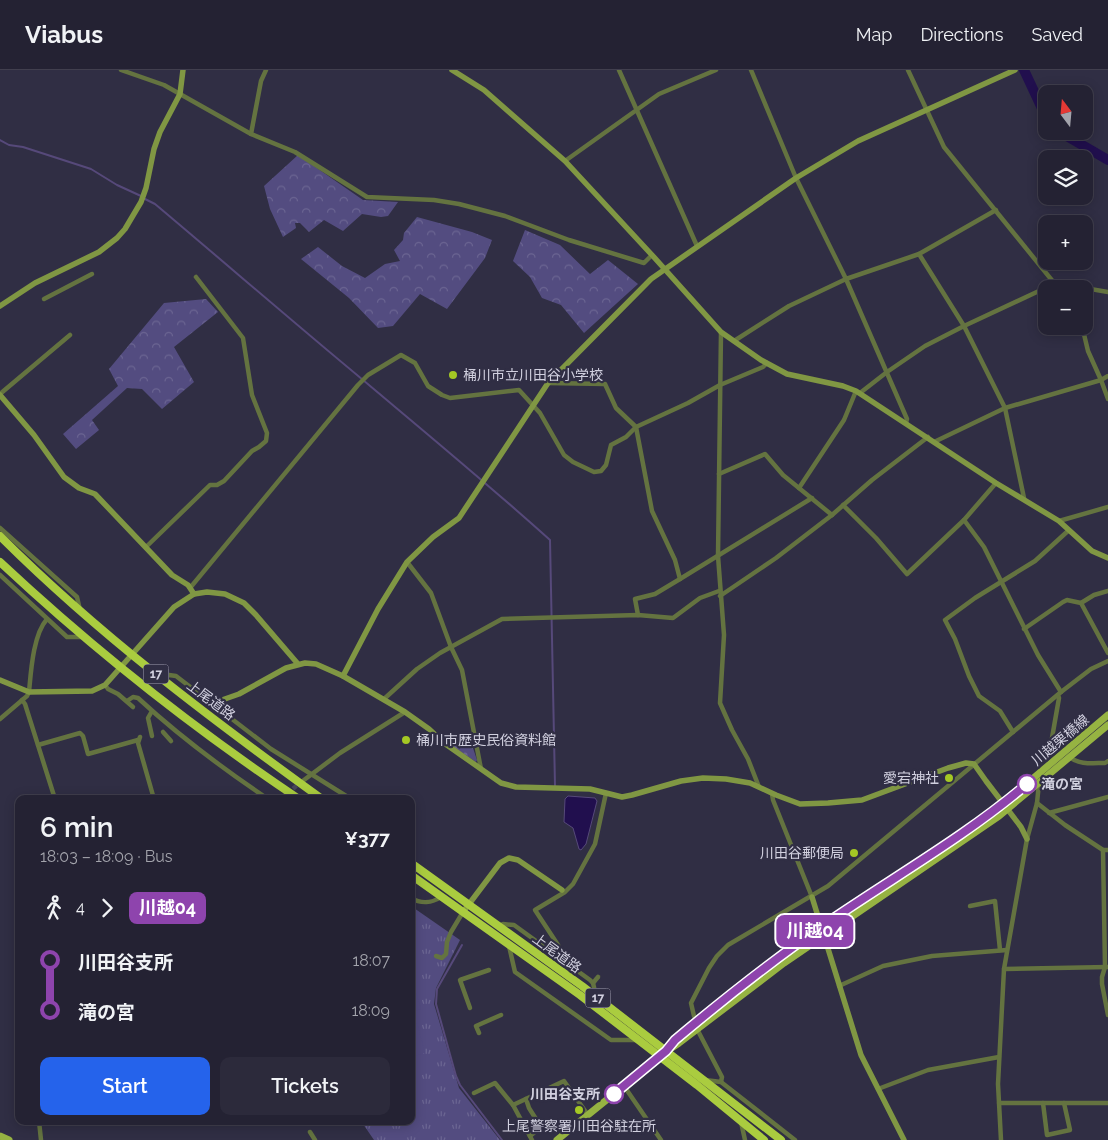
<!DOCTYPE html>
<html lang="en">
<head>
<meta charset="utf-8">
<style>
	body { margin:0; font-family:Raleway,"Noto Sans JP",sans-serif; background:#2c2a3b; color:#f1f3f6; height:100vh; display:flex; flex-direction:column; font-size:19px; white-space:nowrap }
	* { box-sizing:border-box; margin:0 }
	p { font-size:16px; color:#a3a4ac }
	.icon { flex:none; width:28px; height:28px; fill:none; stroke:currentColor; stroke-width:2; stroke-linecap:round; stroke-linejoin:round }
	.map { position:relative; flex:1; overflow:hidden }
	.sheet { position:absolute; left:15px; top:725px; width:400px; height:330px; display:flex; flex-direction:column; background:#242233; border-radius:10px; box-shadow:0 2px 12px #0003,0 0 0 1px #413f4e }
	.sheet>* { flex:none }
	.badge { padding:0 10px; border-radius:8px; font-size:18px; line-height:32px }
	.needle { width:32px; rotate:344deg }
	.fabs { position:absolute; left:1038px; top:15px; display:grid; gap:10px }
	.fabs a { display:grid; place-items:center; width:55px; height:55px; border-radius:10px; background:#242233; box-shadow:0 2px 12px #0003,0 0 0 1px #413f4e; font-size:25px }
	.map>.badge { position:absolute; translate:-50% -50%; box-shadow:0 0 0 2px #fff }
	.legs { display:flex; align-items:center; gap:8px; height:55px; padding:0 25px; font-size:16px }
	.legs p { margin-inline-start:auto }
	.headline { display:flex; align-items:center; justify-content:space-between; height:85px; padding:0 25px }
	h1 { font-size:28px; font-weight:600; line-height:38px }
	.button { display:flex; gap:10px; margin-top:auto; padding:10px 25px }
	.button a { flex:1; height:58px; border-radius:10px; background:#2563eb; color:#fff; font-size:20px; font-weight:600; line-height:58px; text-align:center }
	.button a+a { background:#2c2a3b; color:#f1f3f6 }
	ul { padding:0 25px; list-style:none }
	li { display:flex; align-items:center; gap:18px; height:50px; font-size:19px }
	li i { display:grid; place-items:center; width:8px; height:100%; margin:0 6px; background:currentColor }
	li i::after { content:''; width:12px; height:12px; margin:-6px; border:4px solid; border-radius:50%; background:#242233 }
	li p { margin-inline-start:auto }
	li:first-child i { background:linear-gradient(#0000 50%,currentColor 0) }
	li:last-child i { background:linear-gradient(currentColor 50%,#0000 0) }
	header { display:flex; align-items:center; gap:30px; box-sizing:border-box; height:70px; padding:0 25px; background:#242233; border-bottom:1px solid #413f4e }
	header strong { font-size:24px }
	nav { display:flex; gap:28px; margin-inline-start:auto; font-size:18px }
	.map>svg:first-child { display:block }
	.forest { fill:url(#forest-crowns) }
	.cemetery { fill:url(#cemetery-stones) }
	.park { fill:url(#park-tufts) }
	.garden { fill:#534c80 }
	.water { fill:#210f4e; stroke:#56497a }
	.lines { fill:none; stroke-linecap:round; stroke-linejoin:round }
	.stream { stroke:#56497a; stroke-width:2 }
	.river { stroke:#210f4e; stroke-width:10 }
	.street-tunnel { stroke:#48465b; stroke-width:4.5; stroke-dasharray:4.5 2; stroke-linecap:butt }
	.street { stroke:#647340; stroke-width:4.5 }
	.secondary { stroke:#809743; stroke-width:5.5 }
	.primary { stroke:#96b342; stroke-width:7 }
	.highway { stroke:#aacc3f; stroke-width:8 }
	.line-1-casing { stroke:#fff; stroke-width:11 }
	.line-1 { stroke:#8e44ad; stroke-width:8 }
	.poi-dot { fill:#a4c824; stroke:#302e44; stroke-width:2 }
	.stop-1-dot { fill:#fff; stroke:#8e44ad; stroke-width:2.5 }
	.labels { text-anchor:middle; stroke-width:4.5; stroke-linejoin:round; paint-order:stroke }
	.shield { fill:#302e44; stroke:#a19fb0; stroke-width:1 }
	.shield-label { font-size:12px; font-weight:bold; fill:#d1d0df }
	.poi-label { font-size:14px; fill:#d1d0df; stroke:#302e44; text-anchor:start }
	.street-label { font-size:14px; fill:#d1d0df; stroke:#302e44 }
	.stop-label { font-size:14px; font-weight:bold; fill:#d1d0df; stroke:#302e44; text-anchor:start }
</style>
</head>
<body>
<header>
<strong>Viabus</strong>
<nav><a>Map</a><a>Directions</a><a>Saved</a></nav>
</header>
<div class="map">
<svg width="1108" height="1070" viewBox="0 0 1108 1070">
	<defs>
		<pattern id="forest-crowns" width="20" height="18" patternUnits="userSpaceOnUse" patternTransform="scale(1.25)"><rect width="20" height="18" fill="#534c80"/><path d="M2 6a3 3 0 1 1 6 0M12 15a3 3 0 1 1 6 0" fill="none" stroke="#6b6592"/></pattern>
		<pattern id="cemetery-stones" width="16" height="16" patternUnits="userSpaceOnUse" patternTransform="scale(1.25)"><rect width="16" height="16" fill="#534c80"/><path d="M2 7V4a2 2 0 0 1 4 0v3zM10 15v-3a2 2 0 0 1 4 0v3z" fill="#6b6592"/></pattern>
		<pattern id="park-tufts" width="24" height="20" patternUnits="userSpaceOnUse" patternTransform="scale(1.25)"><rect width="24" height="20" fill="#534c80"/><path d="M3 7l-1-3M5 7V3M7 7l1-3M15 17l-1-3M17 17v-4M19 17l1-3" fill="none" stroke="#6b6592"/></pattern>
	</defs>
	<rect width="100%" height="100%" fill="#302e44"/>
	<!-- forest -->
	<g class="forest">
		<polygon points="298,85 363,130 398,132 388,146 381,147 362,144 343,161 324,150 309,162 300,153 295,153 296,158 283,167 270,139 264,116"/>
		<polygon points="417,147 472,162 492,170 485,188 447,239 420,224 393,256 378,258 349,228 301,189 318,177 342,196 365,208 385,194 400,191 394,180 403,170 404,163"/>
		<polygon points="525,160 560,175 590,204 608,190 638,214 584,263 561,235 542,228 530,207 513,191"/>
		<polygon points="206,229 218,242 174,277 194,312 162,339 142,319 127,318 92,350 99,360 76,379 63,364 118,316 109,299 164,233"/>
	</g>
	<!-- cemetery -->
	<polygon class="cemetery" points="463,663 468,669 470,669 477,690 476,692 445,671"/>
	<!-- park -->
	<polygon class="park" points="411,836 460,870 436,918 434,934 459,1018 500,1070 374,1070 361,1051 411,1051"/>
	<!-- garden -->
	<g class="garden">
		<polygon points="411,906 421,939 411,942"/>
		<polygon points="417,953 425,983 411,987 411,955"/>
	</g>
	<!-- water -->
	<polygon class="water" points="568,726 595,728 597,731 586,774 581,780 579,779 573,758 564,752 565,729"/>
	<g class="lines">
		<!-- stream -->
		<g class="stream">
			<polyline points="0,70 9,75 23,77 91,99 117,115 141,126"/>
			<path d="M145,129L155,134C224,192 293,252 363,310C426,363 489,415 550,470L555,716"/>
			<polyline points="462,875 437,919 436,934 456,1006 460,1015 502,1070"/>
		</g>
		<!-- river -->
		<g class="river">
			<polyline points="1024,0 1046,47"/>
			<polyline points="1058,61 1108,90"/>
		</g>
		<!-- street-tunnel -->
		<polyline class="street-tunnel" points="288,723 301,712"/>
		<!-- street -->
		<g class="street">
			<polyline points="121,0 164,15 251,64 295,82 367,127 434,130 459,134 505,146 569,170 644,193 652,185"/>
			<polyline points="619,0 697,176"/>
			<polyline points="751,0 796,108 846,209 907,349 906,353"/>
			<polyline points="908,0 944,77 1059,219"/>
			<polyline points="251,64 261,11 266,0"/>
			<polyline points="565,91 659,24 716,0"/>
			<polyline points="919,184 964,256 1005,338 1024,428"/>
			<polyline points="44,229 92,204"/>
			<polyline points="1082,256 1088,281 1101,310 1108,329"/>
			<polyline points="721,262 718,486 724,565 720,633 732,660 748,689 759,717"/>
			<polyline points="734,271 789,236 846,209 919,184 996,140"/>
			<polyline points="548,313 605,314 616,338 636,357 652,441 675,490 680,509"/>
			<polyline points="860,323 887,302 925,276 964,256 1056,213 1108,222"/>
			<polyline points="0,324 70,265"/>
			<polyline points="934,372 1005,338 1101,310 1108,306"/>
			<polyline points="719,404 765,384 783,405 832,445"/>
			<polyline points="799,418 844,350 856,321"/>
			<polyline points="843,435 876,468 907,504 964,450 996,413"/>
			<polyline points="964,450 984,477 1038,585 1061,622"/>
			<polyline points="1059,451 1108,437"/>
			<polyline points="0,458 77,527 80,540"/>
			<polyline points="146,477 210,415 217,415 224,411 252,381 259,377 266,371 267,363 252,325 243,268 196,207"/>
			<polyline points="407,492 431,523 451,577 462,600 481,699"/>
			<polyline points="0,505 67,567 83,567"/>
			<polyline points="190,518 358,315 368,305 401,285 415,293 428,316 442,325 450,328 519,320 540,343 564,385 573,392 594,402 601,401 606,395 611,375 626,367 636,357 688,333 720,315 763,297 767,293"/>
			<polyline points="720,526 776,488 832,445 872,410 928,367"/>
			<polyline points="1081,533 1108,583"/>
			<polyline points="638,545 635,529 655,524 680,509 812,428"/>
			<polyline points="1024,559 1063,532 1067,530 1081,533 1094,525 1108,521"/>
			<polyline points="160,607 169,605 176,606 271,679 351,729"/>
			<polyline points="105,615 108,619 118,624 133,637"/>
			<polyline points="384,629 417,599 440,583 502,549 638,545 673,548 700,528 719,521"/>
			<polyline points="22,630 25,634 55,729"/>
			<path d="M127,631L133,627L138,628C179,666 222,698 268,729"/>
			<polyline points="152,641 148,648 152,666"/>
			<path d="M0,649L27,626L29,622C31,601 33,565 47,549"/>
			<polyline points="163,662 171,671"/>
			<polyline points="1013,662 1000,641 979,626 969,606 955,569 945,550 975,528 1035,491 1069,460"/>
			<polyline points="140,667 138,673 154,729"/>
			<polyline points="38,675 80,663 83,666 88,684 138,670"/>
			<polyline points="1049,685 1059,628 1058,625"/>
			<path d="M1069,687C1080,695 1092,693 1105,693L1108,691"/>
			<polyline points="304,710 340,683 405,642"/>
			<polyline points="772,724 773,730 812,827"/>
			<polyline points="71,729 77,729"/>
			<polyline points="281,729 284,726"/>
			<polyline points="1037,733 1065,755 1103,780 1108,780"/>
			<polyline points="1049,743 1108,727"/>
			<polyline points="411,775 414,795"/>
			<polyline points="1103,780 1105,897 1102,907 1102,914 1108,945"/>
			<path d="M411,828C421,834 432,833 441,827"/>
			<polyline points="970,836 995,831 1000,880"/>
			<polyline points="499,856 503,854 514,855 590,910 593,913 596,926"/>
			<polyline points="509,876 515,902 611,970 637,970"/>
			<polyline points="436,886 442,888 446,884 447,872 451,862 463,842"/>
			<polyline points="555,886 559,878 558,875 535,840 565,822 573,814 595,774 606,723"/>
			<polyline points="1004,899 1108,897"/>
			<polyline points="593,913 598,907"/>
			<polyline points="839,916 883,896 932,886 1007,880"/>
			<polyline points="470,938 460,910 489,900"/>
			<polyline points="698,951 694,946 691,933 709,898 717,886 728,875 828,816 1061,622 1091,599 1108,591"/>
			<polyline points="697,959 722,1007 721,1012"/>
			<polyline points="479,963 476,956 501,945"/>
			<polyline points="705,1010 721,1012 795,1070"/>
			<polyline points="624,1016 661,1070"/>
			<polyline points="878,1019 928,1000 999,987"/>
			<polyline points="474,1023 495,1013 513,1035 532,1070"/>
			<polyline points="526,1029 529,1038 541,1057 530,1066"/>
			<polyline points="999,1033 1108,1033"/>
			<polyline points="1043,1033 1047,1065 1070,1060 1064,1033"/>
			<polyline points="513,1035 564,1011 588,1045"/>
			<polyline points="39,1051 41,1070"/>
			<polyline points="741,1052 745,1070"/>
			<polyline points="310,1062 315,1070"/>
			<polyline points="1001,1070 998,1014 1004,899 1027,769 1037,733 1039,713"/>
		</g>
		<!-- secondary -->
		<g class="secondary">
			<polyline points="452,0 484,20 565,91 652,185 721,262 761,290 787,304 843,316 856,321 996,413 1059,451 1092,481 1108,488"/>
			<polyline points="0,236 35,213 99,182 117,168 125,159 141,132 146,118 154,79 160,62 180,24 183,0"/>
			<polyline points="0,325 34,365 64,407 79,418 95,424 172,505 188,515 194,524"/>
			<polyline points="343,606 378,539 407,492 433,467 459,448 548,313 651,209 796,108 858,71 1015,0"/>
			<polyline points="0,610 29,622 92,621 105,615 174,537 194,524 207,522 225,524 244,533 256,545 298,594"/>
			<polyline points="215,636 222,630 239,624 286,598 305,593 316,594 343,606 405,642 429,659 444,673 501,713 516,717 590,719 622,727 632,725 681,711 703,708 726,709 750,713 776,725 800,734 828,733 862,730 948,698 966,693 974,694 986,711 1021,757 1027,769"/>
			<polyline points="812,827 861,985 904,1070"/>
			<polyline points="463,842 500,793 509,788 518,790 562,820"/>
		</g>
		<!-- primary -->
		<g class="primary">
			<polyline points="668,979 675,970 796,875 954,769 1004,733 1108,645"/>
			<polyline points="0,1066 9,1070"/>
			<polyline points="557,1070 667,981 679,973 784,893 999,746 1108,655"/>
		</g>
		<!-- highway -->
		<g class="highway">
			<path d="M0,466C98,564 210,648 322,729"/>
			<path d="M0,492C93,579 193,658 299,729"/>
			<polyline points="411,793 582,916 781,1070"/>
			<polyline points="411,805 580,925 697,1015 764,1070"/>
		</g>
	</g>
	<g class="lines">
		<!-- line-1 casing -->
		<g class="line-1-casing">
			<path id="line-1" d="M614,1024L666,981L675,970C725,928 777,887 831,850C897,805 967,765 1027,714"/>
		</g>
		<!-- line-1 -->
		<use href="#line-1" class="line-1"/>
	</g>
	<!-- markers -->
	<g class="poi-dot">
		<circle cx="453" cy="305" r="5"/>
		<circle cx="406" cy="670" r="5"/>
		<circle cx="949" cy="708" r="5"/>
		<circle cx="854" cy="783" r="5"/>
		<circle cx="579" cy="1040" r="5"/>
	</g>
	<g class="stop-1-dot">
		<circle cx="1027" cy="714" r="9"/>
		<circle cx="614" cy="1024" r="9"/>
	</g>
	<g class="labels">
		<!-- shield labels -->
		<g class="shield">
			<rect x="143.5" y="594.5" width="25" height="19" rx="4"/>
			<rect x="585.5" y="918.5" width="25" height="19" rx="4"/>
		</g>
		<g class="shield-label">
			<text x="156" y="608">17</text>
			<text x="598" y="932">17</text>
		</g>
		<!-- poi labels -->
		<g class="poi-label">
			<text x="463" y="310">桶川市立川田谷小学校</text>
			<text x="416" y="675">桶川市歴史民俗資料館</text>
			<text x="939" y="713" text-anchor="end">愛宕神社</text>
			<text x="844" y="788" text-anchor="end">川田谷郵便局</text>
			<text x="579" y="1061" text-anchor="middle">上尾警察署川田谷駐在所</text>
		</g>
		<!-- street labels -->
		<g class="street-label">
			<text transform="translate(211 630) rotate(37)" y="5">上尾道路</text>
			<text transform="translate(1060 670) rotate(-40)" y="5">川越栗橋線</text>
			<text transform="translate(557 883) rotate(36)" y="5">上尾道路</text>
		</g>
		<!-- stop labels -->
		<g class="stop-label">
			<text x="1041" y="719">滝の宮</text>
			<text x="600" y="1029" text-anchor="end">川田谷支所</text>
		</g>
	</g>
</svg>
<div class="fabs">
<a><svg class="needle" viewBox="-14 -14 28 28"><path d="M0-13l5 13h-10z" fill="#e53935"/><path d="M0 13l5-13h-10z" fill="#a3a4ac"/></svg></a>
<a><svg class="icon" aria-label="layers" viewBox="0 0 24 24"><path d="M12 4l9 5-9 5-9-5zM3 14l9 5 9-5"/></svg></a>
<a>+</a>
<a>−</a>
</div>
<b class="badge" style="left:815px;top:861px;background:#8e44ad;color:#fff">川越04</b>
<section class="sheet">
<div class="headline"><div><h1>6 min</h1><p>18:03 – 18:09 · Bus</p></div><b>¥377</b></div>
<div class="legs"><svg class="icon" aria-label="walk" viewBox="0 0 24 24"><circle cx="13" cy="4" r="2"/><path d="M13 8l-2 6 4 7M11 14l-3 7M7 12l3-4h3l4 4"/></svg>4<svg class="icon" aria-label="forward" viewBox="0 0 24 24"><path d="M9 5l7 7-7 7"/></svg><b class="badge" style="background:#8e44ad;color:#fff">川越04</b></div>
<ul>
<li><i style="color:#8e44ad"></i><b>川田谷支所</b><p>18:07</p></li>
<li><i style="color:#8e44ad"></i><b>滝の宮</b><p>18:09</p></li>
</ul>
<div class="button"><a>Start</a><a>Tickets</a></div>
</section>
</div>
</body>
</html>
